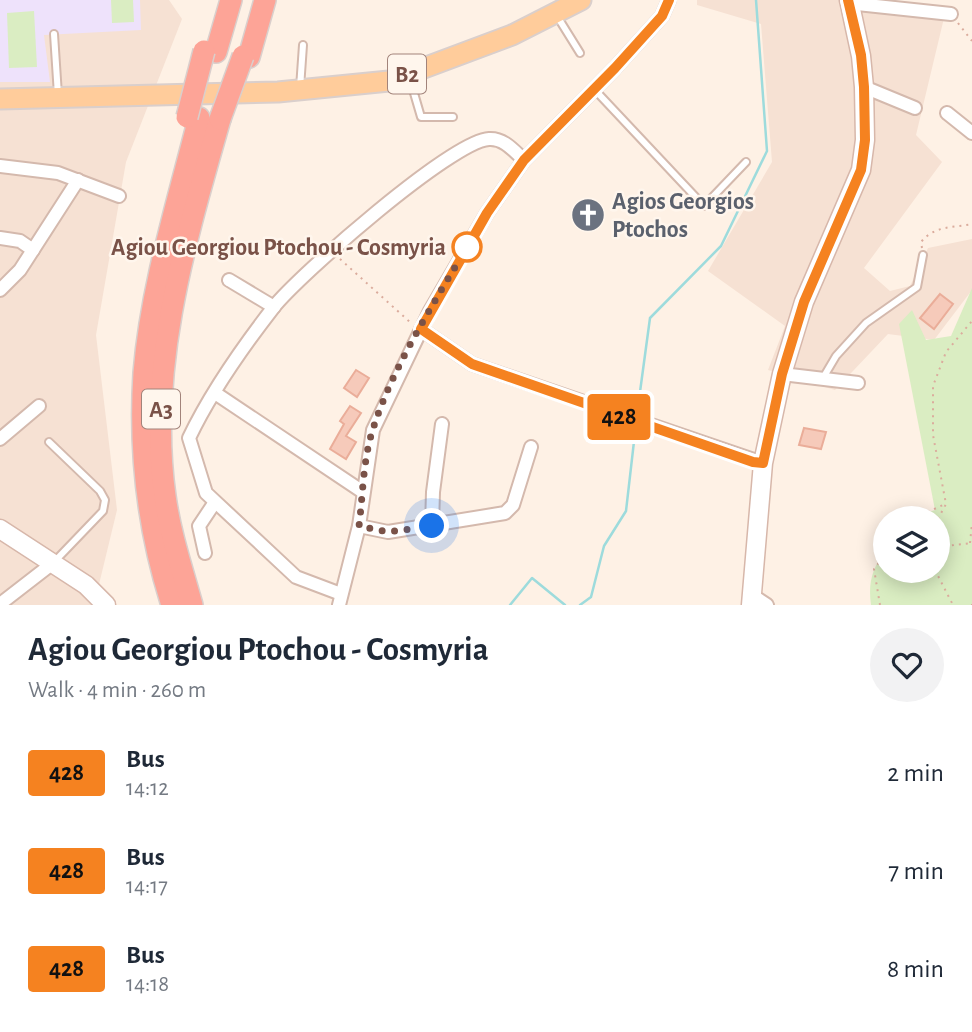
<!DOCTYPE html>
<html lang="en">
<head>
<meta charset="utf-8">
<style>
	body { margin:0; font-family:"Alegreya Sans",sans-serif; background:#f2f2f3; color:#1f2937; height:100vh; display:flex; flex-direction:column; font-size:26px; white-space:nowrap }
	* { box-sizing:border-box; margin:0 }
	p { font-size:23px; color:#747a83 }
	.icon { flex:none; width:38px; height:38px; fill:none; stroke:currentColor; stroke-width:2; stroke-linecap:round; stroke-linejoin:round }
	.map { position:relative; height:605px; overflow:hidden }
	.drawer { display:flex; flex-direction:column; background:#fff; flex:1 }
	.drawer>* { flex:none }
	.badge { padding:0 14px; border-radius:5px; font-size:24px; line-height:46px }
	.controls { position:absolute; left:873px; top:506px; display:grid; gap:14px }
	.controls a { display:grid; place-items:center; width:77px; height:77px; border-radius:50%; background:#fff; box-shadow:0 4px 18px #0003; font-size:35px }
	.you { position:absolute; width:35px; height:35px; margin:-18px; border:5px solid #fff; border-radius:50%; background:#1a73e8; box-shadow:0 0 0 10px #1a73e833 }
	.map>.badge { position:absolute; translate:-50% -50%; box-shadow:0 0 0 4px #fff }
	.round { display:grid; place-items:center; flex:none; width:74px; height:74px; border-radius:37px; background:#f2f2f3 }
	.summary { display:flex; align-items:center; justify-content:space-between; height:119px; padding:0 28px }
	h1 { font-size:33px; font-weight:700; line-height:52px }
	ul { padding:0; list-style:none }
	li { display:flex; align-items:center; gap:21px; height:98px; padding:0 28px }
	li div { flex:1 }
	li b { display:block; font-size:26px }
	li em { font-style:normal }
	li .badge { min-width:77px; font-weight:700; text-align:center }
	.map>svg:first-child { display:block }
	.residential { fill:#f6e1d3 }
	.education { fill:#eee2fb }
	.green { fill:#daedc2 }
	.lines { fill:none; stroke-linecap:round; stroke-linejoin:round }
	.stream { stroke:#9ddbdc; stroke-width:2.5 }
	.building { fill:#f6caba; stroke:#eaad99; stroke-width:2 }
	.service-casing { stroke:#d4b9ad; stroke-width:10 }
	.minor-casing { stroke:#d4b9ad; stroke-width:16 }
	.secondary-casing { stroke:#d7b7aa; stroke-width:21 }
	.primary-casing { stroke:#dacfcc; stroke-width:23 }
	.motorway-casing { stroke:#dacfcc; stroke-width:24 }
	.path { stroke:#dbac9d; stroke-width:2; stroke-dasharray:2 5; stroke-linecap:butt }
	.service { stroke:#fff; stroke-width:6 }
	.minor { stroke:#fff; stroke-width:12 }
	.secondary { stroke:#fff; stroke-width:18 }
	.primary { stroke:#ffcc9b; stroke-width:19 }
	.motorway { stroke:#fda497; stroke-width:21 }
	.motorway-bridge-casing { stroke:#dacfcc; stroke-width:24; stroke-linecap:butt }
	.motorway-bridge { stroke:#fda497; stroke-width:21 }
	.line-casing { stroke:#fff; stroke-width:16 }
	.line { stroke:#f58220; stroke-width:10 }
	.walk { stroke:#7a5248; stroke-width:7; stroke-dasharray:0 12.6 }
	.stop-dot { fill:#fff; stroke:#f58220; stroke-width:3.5 }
	.labels { text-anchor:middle; stroke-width:5; stroke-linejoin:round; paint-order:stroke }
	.shield { fill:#fff6ed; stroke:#a2837a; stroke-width:2 }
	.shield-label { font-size:23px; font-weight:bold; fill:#7a5248 }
	.worship-label { font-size:24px; font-weight:bold; fill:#5b616d; stroke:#fff6ed; text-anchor:start }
	.stop-label { font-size:24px; font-weight:bold; fill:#7a5248; stroke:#fff6ed; text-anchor:end }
</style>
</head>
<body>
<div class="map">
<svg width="972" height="605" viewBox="0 0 972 605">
	<rect width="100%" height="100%" fill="#fef1e5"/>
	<!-- residential -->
	<g class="residential">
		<polygon points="0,0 169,0 182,19 126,162 96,335 117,510 94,605 0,605"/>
		<polygon points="697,0 839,0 840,10 944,18 916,135 942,162 864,268 890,291 910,286 928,248 972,239 972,290 934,340 888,334 835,390 768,370 785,326 708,271 772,162 761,24 697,5"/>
	</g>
	<!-- education -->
	<polygon class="education" points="0,0 140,0 141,30 44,35 50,82 0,82"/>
	<!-- green -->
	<g class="green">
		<polygon points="111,0 133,0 134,22 112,23"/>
		<polygon points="34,11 37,67 9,68 7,13"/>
		<path d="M972,288V605H871C868,583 872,569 885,551L886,570H938V518H911L935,510L899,324L912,310L926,340L951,336Z"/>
	</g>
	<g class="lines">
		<!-- stream -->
		<g class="stream">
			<polyline points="637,414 650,318 721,246 767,151 756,0"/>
			<polyline points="510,605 532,578 565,605"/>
			<polyline points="580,605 591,597 604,546 626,511 636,424"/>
		</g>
	</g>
	<!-- building -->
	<g class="building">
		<polygon points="940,294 953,304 934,329 920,318"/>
		<polygon points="356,370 369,378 357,397 344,388"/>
		<polygon points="350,406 361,413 346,436 356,442 346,459 330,449 344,424 340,421"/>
		<polygon points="804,428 826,432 821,449 799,445"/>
	</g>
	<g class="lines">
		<!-- service casing -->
		<g class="service-casing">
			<g id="service">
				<polyline points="557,16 580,53"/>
				<polyline points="54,34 58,95"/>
				<polyline points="409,76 421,117 453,117"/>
				<polyline points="300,88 303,45"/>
				<polyline points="594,89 704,206 746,162"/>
				<polyline points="823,378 836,356 866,323 917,287 923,255"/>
				<polyline points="49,442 100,491 105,500 103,511 55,561"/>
			</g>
		</g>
		<!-- minor casing -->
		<g class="minor-casing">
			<g id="minor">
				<polyline points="848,3 951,14"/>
				<polyline points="864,87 915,108"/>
				<polyline points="947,113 972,133"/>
				<polyline points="0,166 58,173 119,196"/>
				<polyline points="0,238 20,241 33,250"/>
				<polyline points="229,280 274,307"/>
				<polyline points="0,290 20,270 78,180"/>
				<polyline points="421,329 472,364 763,463"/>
				<polyline points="782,374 858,383"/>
				<polyline points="215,393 363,492"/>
				<polyline points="0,439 39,406"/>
				<polyline points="359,526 388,532 505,513 513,505 531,447"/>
				<polyline points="432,526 433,492 442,424"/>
				<polyline points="205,553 199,526 215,502"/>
				<path d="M341,594L296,577L206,493L189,438C211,392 242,348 273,308C299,275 452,141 489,139C504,138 514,151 524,160"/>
				<polyline points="752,595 767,605"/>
				<polyline points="0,604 53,563"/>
				<polyline points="339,605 359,526 373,430 430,311 487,213 524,160 615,68 662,16 669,0"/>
			</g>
		</g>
		<!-- secondary casing -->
		<g class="secondary-casing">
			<g id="secondary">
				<polyline points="0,529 86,585 106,605"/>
				<polyline points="751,605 763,463 782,374 804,302 861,170 865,140 864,87 861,56 849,0"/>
			</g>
		</g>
		<!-- primary casing -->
		<g class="primary-casing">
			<polyline id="primary" points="0,99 278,92 389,81 512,35 581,0"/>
		</g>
		<!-- motorway casing -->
		<g class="motorway-casing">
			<g id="motorway">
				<polyline points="216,52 231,0"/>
				<polyline points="249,57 265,0"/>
				<path d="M172,605C148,530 139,452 144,373C151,287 178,201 199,118"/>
				<path d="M192,605C182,569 170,533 165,496C147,368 185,242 220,119"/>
			</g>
		</g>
		<!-- path -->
		<g class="path">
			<polyline points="958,23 972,41"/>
			<path d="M922,248L921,242C935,225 953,228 972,224"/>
			<polyline points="340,259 411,323"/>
			<polyline points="915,518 945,504"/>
			<polyline points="938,519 946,504 933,435 933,386 946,352 972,321"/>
			<polyline points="970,543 972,523"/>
			<polyline points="938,547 972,543"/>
			<polyline points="935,570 953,605"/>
			<polyline points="880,605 874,569 886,554"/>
			<polyline points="972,605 972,604"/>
		</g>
		<!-- service -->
		<use href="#service" class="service"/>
		<!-- minor -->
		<use href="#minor" class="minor"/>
		<!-- secondary -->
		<use href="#secondary" class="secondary"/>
		<!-- primary -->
		<use href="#primary" class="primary"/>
		<!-- motorway -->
		<use href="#motorway" class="motorway"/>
		<!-- motorway-bridge casing -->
		<g class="motorway-bridge-casing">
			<g id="motorway-bridge">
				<polyline points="187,117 204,51"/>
				<polyline points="220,119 243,56"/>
			</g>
		</g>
		<!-- motorway-bridge -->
		<use href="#motorway-bridge" class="motorway-bridge"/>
	</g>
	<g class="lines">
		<!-- line casing -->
		<g class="line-casing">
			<polyline id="line" points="669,0 662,16 615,68 524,160 487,213 421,329 472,364 753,462 763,463 782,374 804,302 861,170 865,140 864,87 861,55 848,0"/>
		</g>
		<!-- line -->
		<use href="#line" class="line"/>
		<!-- walk -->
		<path class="walk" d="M432,526L388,532L359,526C363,494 363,459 373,429C392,368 434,303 467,247"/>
	</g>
	<!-- icons -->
	<defs>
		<g id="church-disc" transform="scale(1.75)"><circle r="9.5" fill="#6b7280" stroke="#fff6ed"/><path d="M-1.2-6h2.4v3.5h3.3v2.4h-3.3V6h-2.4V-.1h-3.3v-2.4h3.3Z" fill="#fff"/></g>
	</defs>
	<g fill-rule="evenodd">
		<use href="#church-disc" x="588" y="215"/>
	</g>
	<!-- markers -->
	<circle class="stop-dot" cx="467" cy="247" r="14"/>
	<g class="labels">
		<!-- shield labels -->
		<g class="shield">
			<rect x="388" y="54.5" width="38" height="39" rx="5"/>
			<rect x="142" y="389.5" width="38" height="39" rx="5"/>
		</g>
		<g class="shield-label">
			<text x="407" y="82">B2</text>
			<text x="161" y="417">A3</text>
		</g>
		<!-- worship labels -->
		<g class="worship-label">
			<text x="612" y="209">Agios Georgios<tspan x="612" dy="28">Ptochos</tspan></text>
		</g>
		<!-- stop labels -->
		<g class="stop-label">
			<text x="446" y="255">Agiou Georgiou Ptochou - Cosmyria</text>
		</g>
	</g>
</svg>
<div class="controls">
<a><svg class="icon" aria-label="layers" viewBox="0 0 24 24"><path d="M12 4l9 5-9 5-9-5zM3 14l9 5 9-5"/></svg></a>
</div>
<div class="you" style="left:432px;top:526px"></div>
<b class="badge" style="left:619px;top:417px;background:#f58220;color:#111">428</b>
</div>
<section class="drawer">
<div class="summary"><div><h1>Agiou Georgiou Ptochou - Cosmyria</h1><p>Walk · 4 min · 260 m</p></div><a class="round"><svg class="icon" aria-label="heart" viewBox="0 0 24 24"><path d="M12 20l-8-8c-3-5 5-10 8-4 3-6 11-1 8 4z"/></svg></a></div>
<ul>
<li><span class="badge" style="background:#f58220;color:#111">428</span><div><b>Bus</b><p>14:12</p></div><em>2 min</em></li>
<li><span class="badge" style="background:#f58220;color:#111">428</span><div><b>Bus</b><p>14:17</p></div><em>7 min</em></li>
<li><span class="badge" style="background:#f58220;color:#111">428</span><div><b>Bus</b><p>14:18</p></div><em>8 min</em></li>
</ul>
</section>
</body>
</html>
